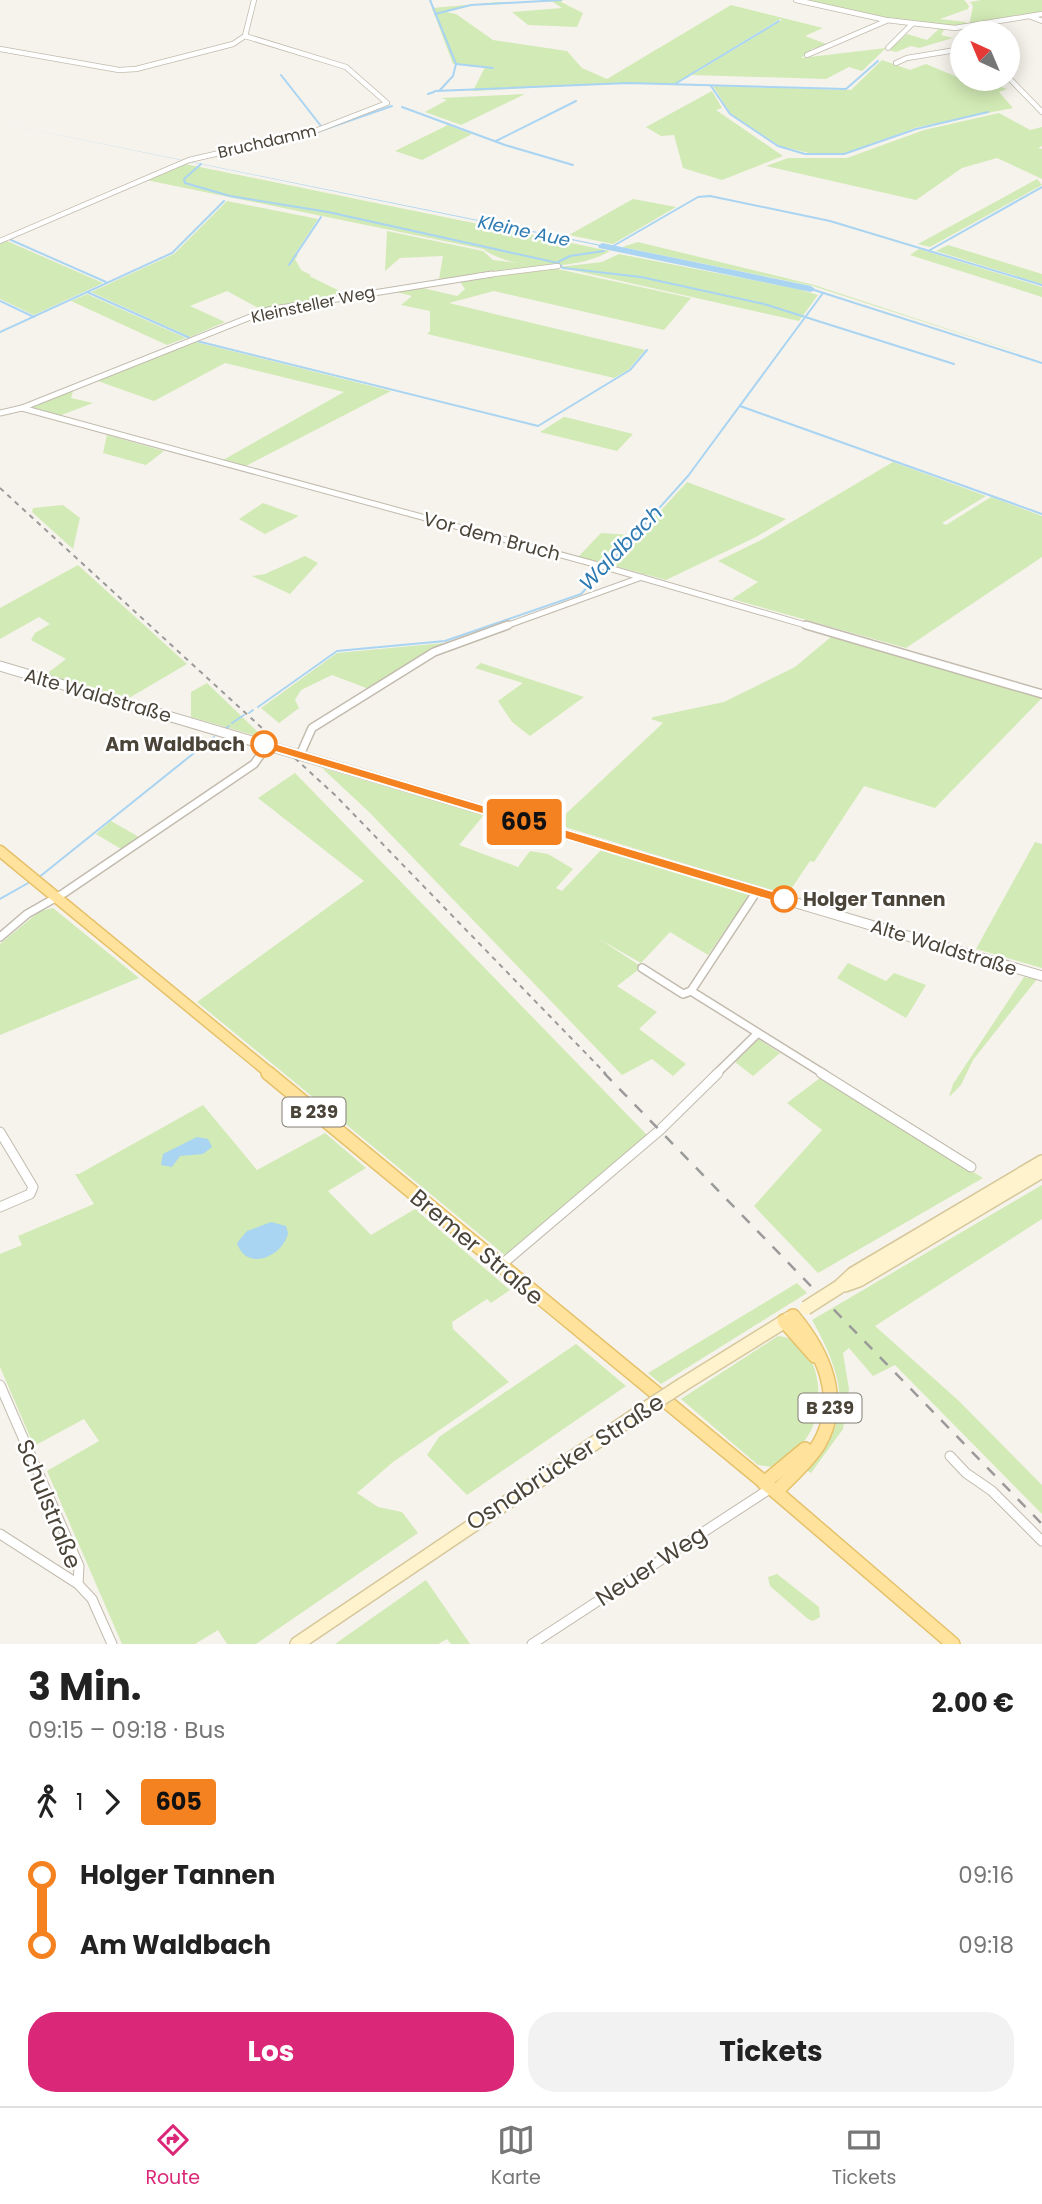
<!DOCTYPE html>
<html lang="de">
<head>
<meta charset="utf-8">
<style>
	body { margin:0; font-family:Poppins,sans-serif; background:#f2f2f2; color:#222; height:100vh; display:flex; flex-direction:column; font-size:26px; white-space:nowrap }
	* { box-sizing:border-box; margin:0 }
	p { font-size:23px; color:#767676 }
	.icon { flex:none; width:38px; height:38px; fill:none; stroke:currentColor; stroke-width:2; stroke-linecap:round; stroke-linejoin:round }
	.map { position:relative; height:1644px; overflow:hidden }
	.drawer { display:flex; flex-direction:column; background:#fff; flex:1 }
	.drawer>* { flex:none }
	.badge { padding:0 14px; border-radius:5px; font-size:24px; line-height:46px }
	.needle { width:46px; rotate:316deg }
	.fabs { position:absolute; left:950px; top:21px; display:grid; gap:14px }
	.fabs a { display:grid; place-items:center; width:70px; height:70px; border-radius:50%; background:#fff; box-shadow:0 4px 18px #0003; font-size:35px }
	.map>.badge { position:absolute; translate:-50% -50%; box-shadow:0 0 0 4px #fff }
	.legs { display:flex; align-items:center; gap:10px; height:77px; padding:0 28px; font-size:23px }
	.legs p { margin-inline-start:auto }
	.head { display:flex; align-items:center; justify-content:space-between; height:119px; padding:0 28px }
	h1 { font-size:38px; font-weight:700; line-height:52px }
	.button { display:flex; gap:14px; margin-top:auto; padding:14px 28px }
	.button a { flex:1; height:80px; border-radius:28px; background:#db2777; color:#fff; font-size:28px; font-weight:700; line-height:80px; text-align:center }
	.button a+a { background:#f2f2f2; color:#222 }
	ul { padding:0 28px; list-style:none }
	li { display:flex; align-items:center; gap:24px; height:70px; font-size:26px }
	li i { display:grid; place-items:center; width:10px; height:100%; margin:0 9px; background:currentColor }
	li i::after { content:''; width:18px; height:18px; margin:-9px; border:5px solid; border-radius:50%; background:#fff }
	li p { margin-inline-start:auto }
	li:first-child i { background:linear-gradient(#0000 50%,currentColor 0) }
	li:last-child i { background:linear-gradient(currentColor 50%,#0000 0) }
	.tabs { display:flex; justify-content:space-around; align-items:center; height:98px; border-top:2px solid #e0e0e0; background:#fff; font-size:19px; color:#767676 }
	.tabs a { display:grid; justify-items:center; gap:4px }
	.tabs .active { color:#db2777 }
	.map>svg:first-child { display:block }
	.green { fill:#d2eab5 }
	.water { fill:#a9d4f2 }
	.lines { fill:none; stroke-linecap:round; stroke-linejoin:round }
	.stream { stroke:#a9d4f2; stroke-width:2 }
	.river { fill:#a9d4f2; fill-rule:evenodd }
	.minor-far3-casing { stroke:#c2bbae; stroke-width:6 }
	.minor-far2-casing { stroke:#c2bbae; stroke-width:7 }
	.minor-far1-casing { stroke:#c2bbae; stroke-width:10 }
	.minor-casing { stroke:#c2bbae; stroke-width:11 }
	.tertiary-casing { stroke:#c2bbae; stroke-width:11 }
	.secondary-casing { stroke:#d6c79b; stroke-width:16 }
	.primary-far1-casing { stroke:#e6c16a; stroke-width:13 }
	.primary-casing { stroke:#e6c16a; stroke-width:16 }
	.minor-far3 { stroke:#fff; stroke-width:4.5 }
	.minor-far2 { stroke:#fff; stroke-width:5 }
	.minor-far1 { stroke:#fff; stroke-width:7 }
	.minor { stroke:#fff; stroke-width:9 }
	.tertiary { stroke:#fff; stroke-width:9 }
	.secondary { stroke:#fff3cd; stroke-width:13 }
	.primary-far1 { stroke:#ffe39c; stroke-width:10 }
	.primary { stroke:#ffe39c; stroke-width:13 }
	.rail-far1 { stroke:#9a9a9a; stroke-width:2; stroke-dasharray:5 5; stroke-linecap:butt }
	.rail { stroke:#9a9a9a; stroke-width:2.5; stroke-dasharray:11 11; stroke-linecap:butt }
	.secondary-bridge-casing { stroke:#d6c79b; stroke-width:16; stroke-linecap:butt }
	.secondary-bridge { stroke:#fff3cd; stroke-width:13 }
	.line-1 { fill:#f58220; stroke:#fff; stroke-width:2 }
	.stop-1-dot { fill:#fff; stroke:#f58220; stroke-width:3.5 }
	.labels { text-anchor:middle; stroke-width:5; stroke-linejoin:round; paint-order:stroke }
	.far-street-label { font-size:16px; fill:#4b4439; stroke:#fff }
	.far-water-label { font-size:18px; font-style:italic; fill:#2e7ab2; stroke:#fff }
	.shield { fill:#fff; stroke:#817c74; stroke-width:2 }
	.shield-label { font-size:18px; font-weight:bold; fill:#4b4439 }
	.street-label { font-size:19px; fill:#4b4439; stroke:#fff }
	.stop-label { font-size:19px; font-weight:bold; fill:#4b4439; stroke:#fff; text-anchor:end }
	.water-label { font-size:21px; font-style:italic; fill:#2e7ab2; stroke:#fff }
	.near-street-label { font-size:23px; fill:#4b4439; stroke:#fff }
</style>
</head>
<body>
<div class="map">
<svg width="1042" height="1644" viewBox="0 0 1042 1644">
	<rect width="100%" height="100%" fill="#f6f3ec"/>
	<!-- green -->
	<g class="green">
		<polygon points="538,0 563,0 561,2 583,13 577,27 528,25 512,12 562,8 553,2"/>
		<path d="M800,0H964L969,6L968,9L940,19L966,22L965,26C910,28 854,11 800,0Z"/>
		<polygon points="981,0 1042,0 1042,13 969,26 973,6 970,2"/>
		<polygon points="500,2 502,4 472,5 446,12 456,14 493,40 567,51 582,68 607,79 731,5 823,28 805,36 829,45 812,49 801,58 886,48 862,71 849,67 826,79 692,75 782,20 780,19 674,84 616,83 473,91 485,67 453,64 432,8"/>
		<polygon points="940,28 945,28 941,35 953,38 919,48 911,46 896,52 889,50 907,34 927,40"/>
		<polygon points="882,60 910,70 926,64 962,79 979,79 1007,89 999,92 1013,108 918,127 842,154 813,154 780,146 731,114 713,86 851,90"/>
		<polygon points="712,91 722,108 716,110 783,156 722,180 683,168 674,135 661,136 646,127"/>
		<polygon points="525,94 461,125 425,112 447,100 441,98"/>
		<polygon points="999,113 1030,130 1042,127 1042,146 1038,148 1042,149 1042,179 997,158 962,168 916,200 766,166 788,158 847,158 924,130"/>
		<polygon points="448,125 472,134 422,160 395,151"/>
		<path d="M185,164L610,251C577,271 513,271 483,249L146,180Z"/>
		<polygon points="1037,179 1042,185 930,247 918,244"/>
		<polygon points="633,199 676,207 613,244 569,235"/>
		<polygon points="227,201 318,219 295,254 298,255 295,259 301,270 311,275 309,276 346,294 262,310 227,291 190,306 225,322 190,337 91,292 174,254"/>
		<polygon points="387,231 483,251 493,260 543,266 439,279 443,256 400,258 385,271"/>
		<polygon points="7,241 103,283 34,315 0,299 0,244"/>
		<polygon points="638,242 814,285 1042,360 813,286 622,247"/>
		<polygon points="948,245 1042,274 1042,284 936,251"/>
		<polygon points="919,249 1042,287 1042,297 910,255"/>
		<polygon points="619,254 798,289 818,295 799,321 559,267 602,262"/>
		<polygon points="553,268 691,298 664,330 494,291 449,303 645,350 628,370 614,378 427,334 430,331 430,311 401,305 412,296 388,290 414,286 457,296 465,289 459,280"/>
		<polygon points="87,294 186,338 167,345 71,301"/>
		<polygon points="192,341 391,391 246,466 223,460 344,392 225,363 154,401 95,380"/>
		<polygon points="74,388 71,398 93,403 59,416 29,408"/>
		<polygon points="564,417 565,417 633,434 617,451 540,432"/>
		<polygon points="107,435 164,451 146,465 103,453"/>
		<polygon points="893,462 986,496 942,523 946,525 991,497 1042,516 1042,557 906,648 732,599 758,582 718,561 761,540"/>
		<polygon points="687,482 786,519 756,537 666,580 611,565"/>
		<polygon points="263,503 299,516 265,534 239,519"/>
		<polygon points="63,505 80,518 73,549 32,512 33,508"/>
		<polygon points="601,533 631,535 605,564 578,557"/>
		<polygon points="305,556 318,563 290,594 252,576 265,574"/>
		<polygon points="78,565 187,664 129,698 45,675 66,659 31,640 35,633 50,624 39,617 0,639 0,608"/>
		<polygon points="832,636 1042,698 935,808 864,786 814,862 810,861 787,895 555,824 663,723 651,719 653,717 724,702 795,667"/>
		<polygon points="444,643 369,689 332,675 301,690 295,700 299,708 279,723 261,708 337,653"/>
		<polygon points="481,663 584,697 530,736 512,722 498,701 523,683 475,668"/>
		<polygon points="207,683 264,738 191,717 191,692"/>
		<polygon points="322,768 484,815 459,845 518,867 530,851 548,854 573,869 556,888 562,891 601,850 747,893 749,896 708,955 670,932 641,963 599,939 642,967 617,986 657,1012 639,1029 686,1064 673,1076 652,1059 622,1075 369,812"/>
		<polygon points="295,773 648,1136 506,1256 197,1002 364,881 258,798"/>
		<polygon points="111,821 139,837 121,849 96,834"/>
		<polygon points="1035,842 1042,844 1042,968 976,949"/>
		<polygon points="53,908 139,978 0,1035 0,944 40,911"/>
		<polygon points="848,963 886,981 894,973 926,985 906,1018 837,978"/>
		<polygon points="1024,977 1037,979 973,1060 961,1085 949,1097 953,1084"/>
		<polygon points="758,1039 780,1053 753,1076 735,1062"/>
		<polygon points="820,1078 983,1178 818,1273 754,1206 822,1130 787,1103"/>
		<polygon points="203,1105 257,1170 325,1133 366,1168 328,1191 371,1235 415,1209 510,1290 491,1303 487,1299 452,1322 453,1329 509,1382 393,1462 357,1493 378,1507 402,1512 418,1533 256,1644 227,1644 218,1630 195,1644 122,1644 47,1471 99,1441 84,1419 34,1446 0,1367 0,1254 22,1245 18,1236 94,1204 75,1174 79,1174"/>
		<path d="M1042,1185V1219L875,1326L959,1401L1042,1485V1514L895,1365L873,1376L849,1348L843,1353L849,1389L843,1429L811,1473L806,1470C814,1459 825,1447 832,1434C851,1396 831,1354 812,1320Z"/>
		<polygon points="797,1283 807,1293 661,1384 648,1373"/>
		<path d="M778,1336C823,1340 828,1411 805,1440C796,1451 783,1460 771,1467L758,1465L681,1399Z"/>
		<polygon points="576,1344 626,1386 467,1495 427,1455 439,1437"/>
		<polygon points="777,1574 819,1607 820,1617 813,1621 808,1619 770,1586 768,1577"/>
		<polygon points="426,1580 470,1644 451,1644 447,1639 438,1644 335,1644"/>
	</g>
	<!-- water -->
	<g class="water">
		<polygon points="0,123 616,248 615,249"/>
		<polygon points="197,1137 208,1139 212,1147 203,1154 180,1156 172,1167 161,1165 163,1154"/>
		<path d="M271,1222L286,1226L288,1233C283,1257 246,1272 237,1243L247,1231Z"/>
	</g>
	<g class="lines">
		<!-- stream -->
		<g class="stream">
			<polyline points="430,0 456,64 453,76 440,90"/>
			<polyline points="435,14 471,5 561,0"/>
			<polyline points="456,64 493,68"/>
			<polyline points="281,75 321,126"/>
			<polyline points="675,84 779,21"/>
			<polyline points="711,86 730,114 778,146 805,154 844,154 916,129 988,112"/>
			<polyline points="435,91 628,83 846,89 878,61"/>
			<polyline points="428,94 434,92"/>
			<polyline points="402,107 505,145 573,165"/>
			<polyline points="317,132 392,106"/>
			<polyline points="496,141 576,101"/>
			<polyline points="201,164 184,179 185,183 230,196 328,212 558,263 563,268 641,277 764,304 954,364"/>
			<polyline points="11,240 106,282"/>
			<polyline points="608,249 698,197 710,196 830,221 1042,285"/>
			<polyline points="930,250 1042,187"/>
			<polyline points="558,262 570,256 604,251"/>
			<polyline points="289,265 321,217"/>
			<polyline points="811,289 1042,363"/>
			<polyline points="87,292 192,339"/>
			<polyline points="0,301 34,317"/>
			<polyline points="0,332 172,253 224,201"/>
			<polyline points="197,341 538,426 630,370 647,350"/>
			<polyline points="740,406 1042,514"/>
			<polyline points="608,565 688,476 823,293"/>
			<polyline points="258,707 337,651 445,641 581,594 604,569"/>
			<polyline points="249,713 253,710"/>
			<polyline points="232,723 244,715"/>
			<polyline points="226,728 229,726"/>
			<polyline points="38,878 214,737"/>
			<polyline points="0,899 30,882"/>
		</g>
		<!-- river -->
		<polygon class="river" points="602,243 811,286 815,289 811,292 599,248 598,246"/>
		<!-- minor-far3 casing -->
		<g class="minor-far3-casing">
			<g id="minor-far3">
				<polyline points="796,0 886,20 955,28 1042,14"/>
				<polyline points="1029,16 1042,21"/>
				<polyline points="888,48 912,24"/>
				<polyline points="0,49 119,70 136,69 233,44 245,36 254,0"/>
				<polyline points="807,55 886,21"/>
				<polyline points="896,63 907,58 962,49"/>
				<polyline points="1008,77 1042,112"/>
				<polyline points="0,241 189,160 315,131 387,103 346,67 245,36"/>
				<polyline points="478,276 558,266"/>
			</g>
		</g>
		<!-- minor-far2 casing -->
		<g class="minor-far2-casing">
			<g id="minor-far2">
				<polyline points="22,408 609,568 812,627"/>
				<polyline points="0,413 22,408 268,310 492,274"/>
				<polyline points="503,627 642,577"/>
			</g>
		</g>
		<!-- minor-far1 casing -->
		<g class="minor-far1-casing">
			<g id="minor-far1">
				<polyline points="806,625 1042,694"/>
				<polyline points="300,755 312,728 434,652 508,625"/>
				<polyline points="0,937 27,914 64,893 254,764 267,746"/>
				<polyline points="642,968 683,994 691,991 824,1074"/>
				<polyline points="691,991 757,891"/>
				<polyline points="716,1074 758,1033"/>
			</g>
		</g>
		<!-- minor casing -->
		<g class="minor-casing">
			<g id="minor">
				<polyline points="821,1073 971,1167"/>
				<polyline points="0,1132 33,1187 30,1194 0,1207"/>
				<polyline points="500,1266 660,1130 718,1073"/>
				<polyline points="0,1385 79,1566 78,1584"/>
				<polyline points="950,1456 966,1473 992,1491 1042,1541"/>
				<polyline points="0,1534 78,1584 92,1599 112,1644"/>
				<polyline points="532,1644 771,1488"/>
			</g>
		</g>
		<!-- tertiary casing -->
		<g class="tertiary-casing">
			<polyline id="tertiary" points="0,666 1042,976"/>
		</g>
		<!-- secondary casing -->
		<g class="secondary-casing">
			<g id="secondary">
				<polyline points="845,1285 859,1280 1042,1171"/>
				<polyline points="839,1287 853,1274 1042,1162"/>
				<polyline points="682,1385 790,1318"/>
				<polyline points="297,1644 639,1413"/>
			</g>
		</g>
		<!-- primary-far1 casing -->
		<g class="primary-far1-casing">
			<polyline id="primary-far1" points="0,851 271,1074"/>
		</g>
		<!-- primary casing -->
		<g class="primary-casing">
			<g id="primary">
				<polyline points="268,1073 776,1492 953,1644"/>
				<polyline points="784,1321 815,1356"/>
				<polyline points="764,1483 805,1449"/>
				<path d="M776,1492C790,1477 808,1462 819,1444C845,1399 823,1352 793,1316"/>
			</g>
		</g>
		<!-- minor-far3 -->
		<use href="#minor-far3" class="minor-far3"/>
		<!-- minor-far2 -->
		<use href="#minor-far2" class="minor-far2"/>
		<!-- minor-far1 -->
		<use href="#minor-far1" class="minor-far1"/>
		<!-- minor -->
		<use href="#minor" class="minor"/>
		<!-- tertiary -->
		<use href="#tertiary" class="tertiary"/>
		<!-- secondary -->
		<use href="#secondary" class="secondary"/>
		<!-- primary-far1 -->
		<use href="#primary-far1" class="primary-far1"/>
		<!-- primary -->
		<use href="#primary" class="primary"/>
		<!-- rail-far1 -->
		<polyline class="rail-far1" points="0,488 335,795 606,1074"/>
		<!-- rail -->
		<polyline class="rail" points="604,1073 1042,1524"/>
		<!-- secondary-bridge casing -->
		<g class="secondary-bridge-casing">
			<g id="secondary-bridge">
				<polyline points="806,1308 839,1287"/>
				<polyline points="639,1413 682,1385"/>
			</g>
		</g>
		<!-- secondary-bridge -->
		<use href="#secondary-bridge" class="secondary-bridge"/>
	</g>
	<!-- line-1 -->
	<polygon class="line-1" points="264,740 789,896 791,899 784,904 779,903 259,747 257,744"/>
	<!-- markers -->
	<g class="stop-1-dot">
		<circle cx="264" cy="744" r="12"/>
		<circle cx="784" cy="899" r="12"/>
	</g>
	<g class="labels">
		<!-- far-street labels -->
		<g class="far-street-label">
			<text transform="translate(267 141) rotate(-13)" y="6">Bruchdamm</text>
			<text transform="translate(313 304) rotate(-12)" y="6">Kleinsteller Weg</text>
		</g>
		<!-- far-water labels -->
		<g class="far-water-label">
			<text transform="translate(524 231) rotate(12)" y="6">Kleine Aue</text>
		</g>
		<!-- shield labels -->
		<g class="shield">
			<rect x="282.5" y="1097.5" width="63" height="29" rx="5"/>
			<rect x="798.5" y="1393.5" width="63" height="29" rx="5"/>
		</g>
		<g class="shield-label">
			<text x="314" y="1118">B 239</text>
			<text x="830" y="1414">B 239</text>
		</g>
		<!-- street labels -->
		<g class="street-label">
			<text transform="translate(492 536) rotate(15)" y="7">Vor dem Bruch</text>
			<text transform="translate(98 695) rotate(16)" y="7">Alte Waldstraße</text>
			<text transform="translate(944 947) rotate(17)" y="7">Alte Waldstraße</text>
		</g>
		<!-- stop labels -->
		<g class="stop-label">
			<text x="245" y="751">Am Waldbach</text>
			<text x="803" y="906" text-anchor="start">Holger Tannen</text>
		</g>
		<!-- water labels -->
		<g class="water-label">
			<text transform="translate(621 548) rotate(-46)" y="7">Waldbach</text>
		</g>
		<!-- near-street labels -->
		<g class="near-street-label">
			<text transform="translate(477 1247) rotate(40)" y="8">Bremer Straße</text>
			<text transform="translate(565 1462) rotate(-33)" y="8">Osnabrücker Straße</text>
			<text transform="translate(49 1504) rotate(68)" y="8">Schulstraße</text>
			<text transform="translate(651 1566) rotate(-33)" y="8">Neuer Weg</text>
		</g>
	</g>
</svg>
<div class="fabs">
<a><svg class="needle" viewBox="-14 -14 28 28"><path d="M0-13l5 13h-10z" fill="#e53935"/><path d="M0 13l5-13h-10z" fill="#767676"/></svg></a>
</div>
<b class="badge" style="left:524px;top:822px;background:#f58220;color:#111">605</b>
</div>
<section class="drawer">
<div class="head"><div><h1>3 Min.</h1><p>09:15 – 09:18 · Bus</p></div><b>2.00 €</b></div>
<div class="legs"><svg class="icon" aria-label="walk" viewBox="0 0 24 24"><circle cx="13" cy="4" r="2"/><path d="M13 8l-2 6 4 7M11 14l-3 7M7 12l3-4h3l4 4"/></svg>1<svg class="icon" aria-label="forward" viewBox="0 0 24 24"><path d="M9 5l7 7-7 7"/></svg><b class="badge" style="background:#f58220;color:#111">605</b></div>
<ul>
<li><i style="color:#f58220"></i><b>Holger Tannen</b><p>09:16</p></li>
<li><i style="color:#f58220"></i><b>Am Waldbach</b><p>09:18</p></li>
</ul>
<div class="button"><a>Los</a><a>Tickets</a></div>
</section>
<nav class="tabs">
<a class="active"><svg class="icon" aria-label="directions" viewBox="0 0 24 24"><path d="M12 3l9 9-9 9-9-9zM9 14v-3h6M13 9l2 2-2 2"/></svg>Route</a>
<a><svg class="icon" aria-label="map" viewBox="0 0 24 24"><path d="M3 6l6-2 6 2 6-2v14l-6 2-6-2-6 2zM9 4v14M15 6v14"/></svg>Karte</a>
<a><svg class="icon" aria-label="tickets" viewBox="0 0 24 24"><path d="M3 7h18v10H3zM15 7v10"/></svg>Tickets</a>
</nav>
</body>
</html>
